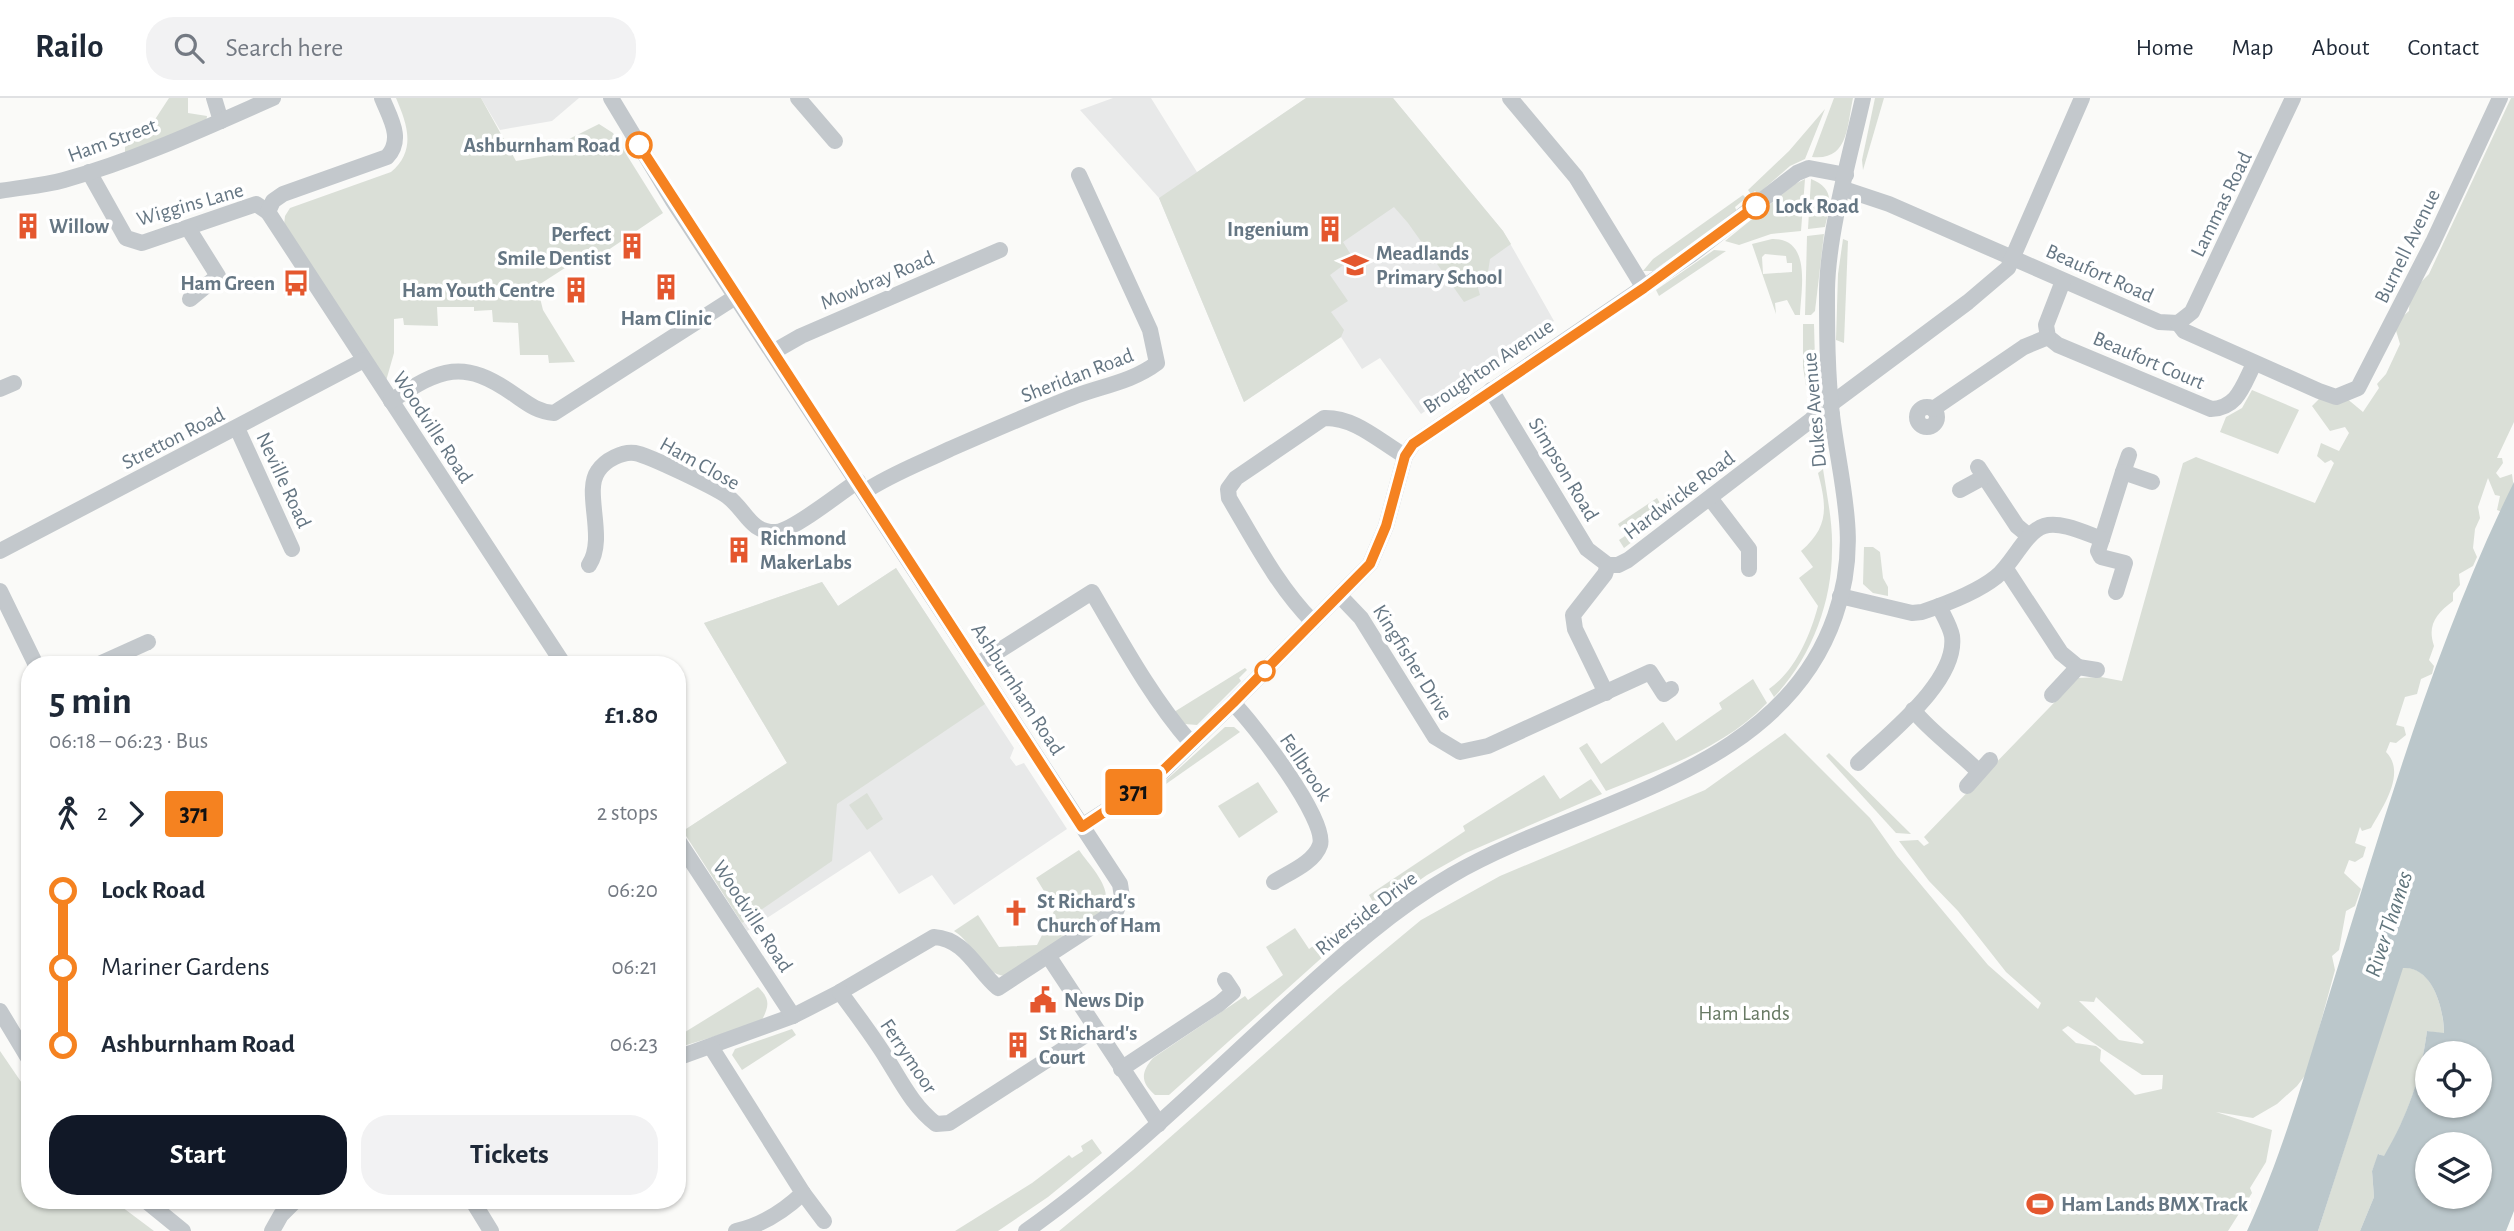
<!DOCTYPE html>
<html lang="en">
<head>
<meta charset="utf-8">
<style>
	body { margin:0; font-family:"Alegreya Sans",sans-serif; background:#f2f2f3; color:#1f2937; height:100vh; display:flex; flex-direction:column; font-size:26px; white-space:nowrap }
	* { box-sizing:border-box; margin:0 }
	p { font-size:23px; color:#747a83 }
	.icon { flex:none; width:38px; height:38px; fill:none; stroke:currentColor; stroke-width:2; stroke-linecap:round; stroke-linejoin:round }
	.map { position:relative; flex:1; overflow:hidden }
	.drawer { position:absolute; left:21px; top:558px; width:665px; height:553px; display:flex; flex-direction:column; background:#fff; border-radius:28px; box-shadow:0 2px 5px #0004 }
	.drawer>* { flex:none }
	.badge { padding:0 14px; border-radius:5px; font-size:24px; line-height:46px }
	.buttons { position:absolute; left:2415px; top:943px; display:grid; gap:14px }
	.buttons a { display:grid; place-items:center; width:77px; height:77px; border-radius:50%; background:#fff; box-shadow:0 2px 5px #0004; font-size:35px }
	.map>.badge { position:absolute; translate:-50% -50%; box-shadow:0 0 0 4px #fff }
	.legs { display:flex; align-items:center; gap:10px; height:77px; padding:0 28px; font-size:23px }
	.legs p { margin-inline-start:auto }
	.overview { display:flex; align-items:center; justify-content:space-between; height:119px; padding:0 28px }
	h1 { font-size:38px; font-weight:600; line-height:52px }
	.button { display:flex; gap:14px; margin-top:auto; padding:14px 28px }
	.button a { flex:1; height:80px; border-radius:28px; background:#111827; color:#fff; font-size:28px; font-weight:600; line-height:80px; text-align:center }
	.button a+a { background:#f2f2f3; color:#1f2937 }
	ul { padding:0 28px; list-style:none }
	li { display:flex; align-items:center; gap:24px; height:77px; font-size:26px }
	li i { display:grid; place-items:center; width:10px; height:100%; margin:0 9px; background:currentColor }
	li i::after { content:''; width:18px; height:18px; margin:-9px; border:5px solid; border-radius:50%; background:#fff }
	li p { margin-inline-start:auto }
	li:first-child i { background:linear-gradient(#0000 50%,currentColor 0) }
	li:last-child i { background:linear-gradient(currentColor 50%,#0000 0) }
	header { display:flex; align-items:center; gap:42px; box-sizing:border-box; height:98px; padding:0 35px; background:#fff; border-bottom:2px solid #e0e1e3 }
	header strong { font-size:33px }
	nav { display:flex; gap:38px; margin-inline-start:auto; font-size:24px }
	.search { width:490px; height:63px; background:#f2f2f3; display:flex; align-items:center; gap:18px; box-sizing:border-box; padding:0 24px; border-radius:28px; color:#747a83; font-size:26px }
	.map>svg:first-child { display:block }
	.built { fill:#e8e9e9 }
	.green { fill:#dadfd7; fill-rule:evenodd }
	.water { fill:#bbc7cb; fill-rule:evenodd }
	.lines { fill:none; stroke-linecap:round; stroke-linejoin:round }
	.minor { stroke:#c3c8cc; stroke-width:16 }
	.line-1-casing { stroke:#fff; stroke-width:16 }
	.line-1 { stroke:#f58220; stroke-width:10 }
	.stop-1-dot { fill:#fff; stroke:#f58220; stroke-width:3.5 }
	.labels { text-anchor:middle; stroke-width:7; stroke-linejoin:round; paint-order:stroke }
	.street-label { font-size:21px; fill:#657683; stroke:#fff }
	.stop-label { font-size:21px; font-weight:bold; fill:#657683; stroke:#fff; text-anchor:end }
	.poi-label { font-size:21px; font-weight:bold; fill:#657683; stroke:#fff; text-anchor:start }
	.park-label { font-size:21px; fill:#687a64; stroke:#fff }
	.water-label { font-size:23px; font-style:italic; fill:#60757c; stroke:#fff }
</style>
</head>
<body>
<header>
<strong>Railo</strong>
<div class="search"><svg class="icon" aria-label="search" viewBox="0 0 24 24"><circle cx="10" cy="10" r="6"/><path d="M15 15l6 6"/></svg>Search here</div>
<nav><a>Home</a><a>Map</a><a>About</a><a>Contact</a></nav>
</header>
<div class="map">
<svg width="2514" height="1133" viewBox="0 0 2514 1133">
	<rect width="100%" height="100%" fill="#fafaf8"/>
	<!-- built -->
	<g class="built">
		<polygon points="481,0 579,0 552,23 500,32"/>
		<polygon points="1113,0 1151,0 1197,74 1306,0 1393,0 1503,133 1554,223 1421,316 1380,260 1362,271 1341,239 1244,304 1159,100 1080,12"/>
		<polygon points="896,470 1014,650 1010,660 1016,668 1024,665 1067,731 954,807 932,777 899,796 870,753 747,833 683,733 787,665 704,525 822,484 838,508"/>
	</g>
	<!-- green -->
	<g class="green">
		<polygon points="169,0 188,0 188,15 207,18 206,25 125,58 125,42 154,23"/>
		<path d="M396,0H481L516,63L558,56L557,47L599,26L613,35L663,115L586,167L577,157L568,168L537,188L543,212L575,264L549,265L548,257H520L518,225L493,224L492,212L474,213V209H437L438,228L404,227L403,220L394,221V255L386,283L284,127L285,118L290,110L391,74C417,52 407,26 396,0Z"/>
		<polygon points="1306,0 1393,0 1503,133 1511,146 1490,161 1488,174 1474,176 1480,197 1464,204 1408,125 1394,109 1343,144 1353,160 1330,177 1348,203 1331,214 1344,232 1341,239 1244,304 1159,100"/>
		<path d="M1834,0H1853C1847,27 1849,63 1812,59Z"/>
		<polygon points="1875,0 1884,0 1863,72 1862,62"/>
		<path d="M2511,0H2514V324L2497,360H2502L2503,365L2496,375L2500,380L2512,376L2514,391L2502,414L2497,412L2500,398L2495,397L2488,380L2478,409L2480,420L2475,431L2473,450L2477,459L2473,468L2459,476L2460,487L2453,495V503C2436,516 2427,527 2434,548L2429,562L2434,568L2432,576L2421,581L2417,596L2405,599L2396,627L2404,629L2406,637L2396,645L2390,644L2386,654C2407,675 2382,710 2371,730L2362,733L2360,729L2355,745L2366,749L2363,759L2355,764L2349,762L2344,775L2361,791L2355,808L2346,813L2339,852L2332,858L2335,872L2307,975L2297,988L2277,1006L2253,1020L2216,1014L2272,1032L2266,1064L2250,1090L2252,1095L2228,1133H1059L1133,1072L1339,890L1421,822L1500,778L1705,692L1785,635L1870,720L1897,758L1988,867L2038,911L2041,905L2006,874L1958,813L1929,783L1899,743L1918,742L1924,748L1929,745L1924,739L2078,580L2101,579L2122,583L2183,365L2196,359L2315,405L2334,365L2331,362L2325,365L2317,358L2321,345L2339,353L2349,335L2345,329L2330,333L2312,308L2319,301L2345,299L2363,314L2379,290L2377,286L2386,276L2400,246L2394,226L2409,213L2410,195L2429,176ZM2096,899L2144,944L2142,946L2119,942L2079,903L2094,904ZM2068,928L2142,977H2163L2162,991L2135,997L2100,963L2101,952L2096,948L2076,945L2062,932Z"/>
		<polygon points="1825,11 1805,61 1790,68 1758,96 1755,93 1751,96 1748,92 1789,53"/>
		<polygon points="1805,81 1801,133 1771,136 1739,147 1725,143 1795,86"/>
		<path d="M1811,81C1836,91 1830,108 1825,129L1808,131Z"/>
		<polygon points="1743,97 1746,100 1735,109 1737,114 1653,173 1643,173 1653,161"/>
		<polygon points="1824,136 1815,213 1811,217 1805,217 1807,138"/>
		<path d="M1772,141C1812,140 1801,191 1800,217H1795L1787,202L1775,205L1776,216L1752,146ZM1765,156L1786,158L1787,165H1792V174L1763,176L1762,159Z"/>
		<polygon points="1843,141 1848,143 1844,245 1836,242 1838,176"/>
		<polygon points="1714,152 1726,153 1659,198 1656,192"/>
		<polygon points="1803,226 1814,226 1816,300 1813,305 1809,306 1803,269"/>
		<polygon points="2252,292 2299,312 2278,356 2220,334 2226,319 2242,310"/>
		<path d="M1823,371C1827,398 1833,425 1832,452C1832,505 1811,560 1774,599L1769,591C1795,573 1810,538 1818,508L1799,480L1813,469L1801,453C1829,429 1827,409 1818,375Z"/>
		<polygon points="1657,400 1667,417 1624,450 1619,442 1625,438 1618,426"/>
		<polygon points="1864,449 1873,449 1880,454 1883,480 1888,489 1888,498 1873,495 1863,486"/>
		<polygon points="896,470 985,606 837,706 832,763 742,825 683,733 787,665 704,525 822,484 838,508"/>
		<polygon points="1245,570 1247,572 1239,580 1241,583 1197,627 1185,626 1174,614"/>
		<path d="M1753,581L1767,605C1724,650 1663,670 1606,693L1579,650L1587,645L1601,666L1663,624L1676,643L1722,611L1719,605Z"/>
		<polygon points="1225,629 1234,629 1240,634 1166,686 1164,684"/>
		<polygon points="1829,655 1911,736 1896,735 1826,658"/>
		<path d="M1544,677L1560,701L1591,681L1602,696L1466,755L1427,777L1366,820L1169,997H1155C1140,984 1141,974 1153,960L1245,898L1248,902L1283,877L1266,849L1295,830L1309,851L1373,804L1369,797L1465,733L1463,728Z"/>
		<polygon points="1258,684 1278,714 1239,740 1218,708"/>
		<polygon points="867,695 883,721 867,732 849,707"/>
		<path d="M1079,752C1092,771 1116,792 1102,815L1005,878C982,876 974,845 954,833L978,817L999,849L1037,847L1055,811L1036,780Z"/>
		<path d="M2402,870C2433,867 2444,912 2444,936L2427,933C2421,980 2408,1017 2384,1059L2379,1056L2372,1073L2374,1099L2360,1133H2318Z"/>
		<path d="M758,889C771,902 769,908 761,924L677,950V939Z"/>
		<polygon points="792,931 796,937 742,972 732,957 735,951"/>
		<polygon points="0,953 30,997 30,1102 114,1103 154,1133 0,1133"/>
		<polygon points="1092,1041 1102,1055 1048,1099 998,1133 955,1133 1032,1085 1069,1057 1072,1060 1083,1053 1081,1048"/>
	</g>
	<!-- water -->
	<path class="water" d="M2514,384V1113L2506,1133H2360L2374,1099L2372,1073L2378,1056L2384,1058C2408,1017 2421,979 2427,933L2444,935C2444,912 2433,868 2403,870L2318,1133H2247C2285,1051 2308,964 2335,878C2387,712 2437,540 2514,384ZM2427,956H2480V1008H2427ZM2480,1046V1099H2427V1046Z"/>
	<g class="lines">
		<!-- minor -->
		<g class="minor">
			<polyline points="214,0 221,23"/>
			<path d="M611,0L673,103L1120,786L1122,799L1116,813L998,890C976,871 965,841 934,839L840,894L793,918L677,960"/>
			<polyline points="798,0 835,43"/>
			<polyline points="1510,0 1576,79 1644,190"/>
			<polyline points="89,74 126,140 142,145 256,106 268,114"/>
			<polyline points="1844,91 1889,106 2159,224 2178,225"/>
			<path d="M0,93C21,89 43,88 64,82C136,62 205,30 273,0"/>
			<polyline points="268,114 564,567"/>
			<path d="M268,114L273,103L283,96L387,59C404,41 390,20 382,0"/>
			<polyline points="188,130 218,178 190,201"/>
			<path d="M2063,183L2046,227L2048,239L2058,247L2211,311C2238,310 2243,287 2254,266"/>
			<polyline points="2178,225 2184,233 2319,293 2336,299 2358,290 2433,144 2500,0"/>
			<polyline points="2178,225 2192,214 2293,0"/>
			<polyline points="773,254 801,238 1000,152"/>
			<polyline points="0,291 14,285"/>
			<polyline points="1491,292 1587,451 1608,467"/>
			<path d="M391,303C441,270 463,260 515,297C528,306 538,314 554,315L737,198"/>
			<polyline points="1831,306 1968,204 2008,170 2082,0"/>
			<circle cx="1927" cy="319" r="10"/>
			<polyline points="1933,311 2024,249 2048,239"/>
			<polyline points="237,330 292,451"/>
			<polyline points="2129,357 2123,374 2152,384"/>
			<polyline points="1978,369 2017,428 2029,438"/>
			<polyline points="1960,392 1984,379"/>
			<path d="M864,394C891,376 921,365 950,351C991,333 1032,315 1073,299C1101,288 1132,284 1157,265L1150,232L1079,77"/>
			<polyline points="1710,400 1749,451 1749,471"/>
			<polyline points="2102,441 2123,374"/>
			<polyline points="0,453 364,262"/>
			<path d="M589,467C607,440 583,394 598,373C605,362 623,353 635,355C648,357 716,390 727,398C746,412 750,435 776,434C793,433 841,394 858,383"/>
			<polyline points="2006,471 2061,555 2078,569"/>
			<polyline points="0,493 36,567"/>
			<polyline points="1340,498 1361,520 1435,639 1460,654 1488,648 1650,574 1664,596 1671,591"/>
			<path d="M1840,498L1912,515L1922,514C1946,506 1976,495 1996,479C2012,467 2026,433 2044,428C2061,423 2085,435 2102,441L2098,453L2101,459L2125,465L2116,494"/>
			<path d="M1313,524C1278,489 1254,442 1229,400L1228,391L1236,380L1324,320C1355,319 1379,343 1405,358"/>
			<path d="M978,566L1092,494C1122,545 1151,599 1190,644"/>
			<polyline points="97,567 148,544"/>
			<polyline points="1606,595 1575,531 1573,517 1605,476 1608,467 1618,467 1628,462 1811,322 1817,317 1832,316"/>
			<polyline points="2052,597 2078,569 2097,572"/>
			<path d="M1233,605C1253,625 1328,722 1320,747C1314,765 1288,775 1274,784"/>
			<path d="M1913,612C1932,635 1957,652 1978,673"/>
			<path d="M1858,665C1888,636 1958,583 1952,538C1950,528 1943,517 1939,508"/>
			<polyline points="1967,688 1990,662"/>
			<polyline points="1082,728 1155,681 1233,605 1370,466 1386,428 1405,358 1413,346 1691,157 1797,75 1809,70 1846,77"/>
			<polyline points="677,741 793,918"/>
			<polyline points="1049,859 1159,1026"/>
			<path d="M840,894C856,916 873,938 887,961C902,985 913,1008 936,1026L949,1025L1095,931"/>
			<polyline points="0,913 30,963"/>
			<path d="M711,949L803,1095C784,1113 763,1127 736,1133"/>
			<polyline points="1121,971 1219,906 1233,894 1225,882"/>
			<polyline points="803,1095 824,1123"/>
			<polyline points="145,1102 183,1133"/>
			<polyline points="472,1102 491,1133"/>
			<polyline points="272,1133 281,1117 296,1102"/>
			<path d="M1026,1133C1118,1068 1198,989 1281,913C1335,864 1388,814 1452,777C1581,702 1780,678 1835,518C1861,444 1841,390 1832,317C1827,276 1827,233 1827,192C1828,134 1850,58 1863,0"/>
		</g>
	</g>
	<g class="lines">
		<!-- line-1 casing -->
		<g class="line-1-casing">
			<polyline id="line-1" points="639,47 1082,729 1154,681 1233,605 1370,466 1386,428 1405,358 1413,346 1644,190 1756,108"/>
		</g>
		<!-- line-1 -->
		<use href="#line-1" class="line-1"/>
	</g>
	<!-- icons -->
	<defs>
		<g id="building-bare" transform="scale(2.1)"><path d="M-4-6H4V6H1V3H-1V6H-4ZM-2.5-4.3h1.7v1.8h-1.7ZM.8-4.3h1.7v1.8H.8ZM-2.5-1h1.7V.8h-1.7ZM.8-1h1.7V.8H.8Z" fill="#e4572e" stroke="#fff" stroke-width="2.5" paint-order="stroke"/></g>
		<g id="school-bare" transform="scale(2.1)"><path d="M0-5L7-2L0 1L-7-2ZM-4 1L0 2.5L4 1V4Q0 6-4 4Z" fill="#e4572e" stroke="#fff" stroke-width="2.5" paint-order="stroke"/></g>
		<g id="bus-bare" transform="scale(2.1)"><path d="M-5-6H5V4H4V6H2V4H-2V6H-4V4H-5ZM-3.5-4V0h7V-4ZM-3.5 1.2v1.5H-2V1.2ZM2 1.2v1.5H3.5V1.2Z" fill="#e4572e" stroke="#fff" stroke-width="2.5" paint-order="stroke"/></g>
		<g id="church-bare" transform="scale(2.1)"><path d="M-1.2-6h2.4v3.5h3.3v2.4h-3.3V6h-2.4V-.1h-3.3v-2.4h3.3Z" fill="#e4572e" stroke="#fff" stroke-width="2.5" paint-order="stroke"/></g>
		<g id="civic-bare" transform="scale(2.1)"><path d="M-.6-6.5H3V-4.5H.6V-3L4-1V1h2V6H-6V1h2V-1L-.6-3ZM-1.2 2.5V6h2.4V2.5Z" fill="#e4572e" stroke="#fff" stroke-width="2.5" paint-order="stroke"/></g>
		<g id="stadium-bare" transform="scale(2.1)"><path d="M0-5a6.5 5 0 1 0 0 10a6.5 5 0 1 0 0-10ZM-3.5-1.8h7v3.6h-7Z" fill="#e4572e" stroke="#fff" stroke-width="2.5" paint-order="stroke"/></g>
	</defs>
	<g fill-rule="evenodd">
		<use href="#building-bare" x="28" y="128"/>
		<use href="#building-bare" x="1330" y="131"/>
		<use href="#building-bare" x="632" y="148"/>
		<use href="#school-bare" x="1355" y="167"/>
		<use href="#bus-bare" x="296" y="185"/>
		<use href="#building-bare" x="666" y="189"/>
		<use href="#building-bare" x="576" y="192"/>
		<use href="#building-bare" x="739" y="452"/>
		<use href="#church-bare" x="1016" y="815"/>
		<use href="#civic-bare" x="1043" y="902"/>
		<use href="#building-bare" x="1018" y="947"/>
		<use href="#stadium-bare" x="2040" y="1106"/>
	</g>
	<!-- markers -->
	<g class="stop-1-dot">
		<circle cx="639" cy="47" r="12"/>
		<circle cx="1756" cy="108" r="12"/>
		<circle cx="1265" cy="573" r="9"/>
	</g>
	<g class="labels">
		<!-- street labels -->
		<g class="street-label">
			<text transform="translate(112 42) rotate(-20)" y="7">Ham Street</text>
			<text transform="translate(190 106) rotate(-16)" y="7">Wiggins Lane</text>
			<text transform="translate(2221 106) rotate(-64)" y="7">Lammas Road</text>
			<text transform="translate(2407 148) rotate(-64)" y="7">Burnell Avenue</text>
			<text transform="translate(2100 175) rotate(24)" y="7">Beaufort Road</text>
			<text transform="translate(877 182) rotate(-23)" y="7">Mowbray Road</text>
			<text transform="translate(2149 262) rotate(23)" y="7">Beaufort Court</text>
			<text transform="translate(1488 268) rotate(-34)" y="7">Broughton Avenue</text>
			<text transform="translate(1077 277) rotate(-21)" y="7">Sheridan Road</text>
			<text transform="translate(1814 312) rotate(-95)" y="7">Dukes Avenue</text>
			<text transform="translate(433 329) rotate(57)" y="7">Woodville Road</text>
			<text transform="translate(173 340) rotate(-27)" y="7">Stretton Road</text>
			<text transform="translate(700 365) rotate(29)" y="7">Ham Close</text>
			<text transform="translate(1564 371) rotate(59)" y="7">Simpson Road</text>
			<text transform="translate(284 382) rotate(65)" y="7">Neville Road</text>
			<text transform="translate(1679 397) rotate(-37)" y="7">Hardwicke Road</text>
			<text transform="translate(1413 564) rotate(58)" y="7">Kingfisher Drive</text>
			<text transform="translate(1018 591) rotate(57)" y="7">Ashburnham Road</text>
			<text transform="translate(1306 669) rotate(56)" y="7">Fellbrook</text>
			<text transform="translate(1366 815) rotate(-38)" y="7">Riverside Drive</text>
			<text transform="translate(753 818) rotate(57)" y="7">Woodville Road</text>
			<text transform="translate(909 958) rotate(56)" y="7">Ferrymoor</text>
		</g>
		<!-- stop labels -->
		<g class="stop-label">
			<text x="620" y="54">Ashburnham Road</text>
			<text x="1775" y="115" text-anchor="start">Lock Road</text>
		</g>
		<!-- poi labels -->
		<g class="poi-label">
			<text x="49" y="135">Willow</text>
			<text x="1309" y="138" text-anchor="end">Ingenium</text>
			<text x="611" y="143" text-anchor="end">Perfect<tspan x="611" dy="24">Smile Dentist</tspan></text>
			<text x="1376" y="162">Meadlands<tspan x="1376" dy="24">Primary School</tspan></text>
			<text x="275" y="192" text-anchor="end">Ham Green</text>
			<text x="555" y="199" text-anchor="end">Ham Youth Centre</text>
			<text x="666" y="227" text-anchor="middle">Ham Clinic</text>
			<text x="760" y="447">Richmond<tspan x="760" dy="24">MakerLabs</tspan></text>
			<text x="1037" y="810">St Richard's<tspan x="1037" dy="24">Church of Ham</tspan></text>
			<text x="1064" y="909">News Dip</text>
			<text x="1039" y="942">St Richard's<tspan x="1039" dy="24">Court</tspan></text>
			<text x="2061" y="1113">Ham Lands BMX Track</text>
		</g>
		<!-- park labels -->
		<g class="park-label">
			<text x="1744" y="922">Ham Lands</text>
		</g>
		<!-- water labels -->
		<g class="water-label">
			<text transform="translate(2388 826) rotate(-72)" y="8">River Thames</text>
		</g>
	</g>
</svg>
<div class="buttons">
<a><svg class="icon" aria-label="locate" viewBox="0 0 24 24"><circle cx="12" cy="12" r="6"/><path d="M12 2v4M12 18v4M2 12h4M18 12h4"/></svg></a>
<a><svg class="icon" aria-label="layers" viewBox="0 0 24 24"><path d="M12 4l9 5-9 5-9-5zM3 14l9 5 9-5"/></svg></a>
</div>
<b class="badge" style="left:1134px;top:694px;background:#f58220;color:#111">371</b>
<section class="drawer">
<div class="overview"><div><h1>5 min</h1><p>06:18 – 06:23 · Bus</p></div><b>£1.80</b></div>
<div class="legs"><svg class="icon" aria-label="walk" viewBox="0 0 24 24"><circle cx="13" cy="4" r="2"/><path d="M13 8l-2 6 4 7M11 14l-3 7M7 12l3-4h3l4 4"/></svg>2<svg class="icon" aria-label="forward" viewBox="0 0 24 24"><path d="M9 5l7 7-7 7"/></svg><b class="badge" style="background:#f58220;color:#111">371</b><p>2 stops</p></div>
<ul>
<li><i style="color:#f58220"></i><b>Lock Road</b><p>06:20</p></li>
<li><i style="color:#f58220"></i><span>Mariner Gardens</span><p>06:21</p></li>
<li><i style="color:#f58220"></i><b>Ashburnham Road</b><p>06:23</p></li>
</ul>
<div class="button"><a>Start</a><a>Tickets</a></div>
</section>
</div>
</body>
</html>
